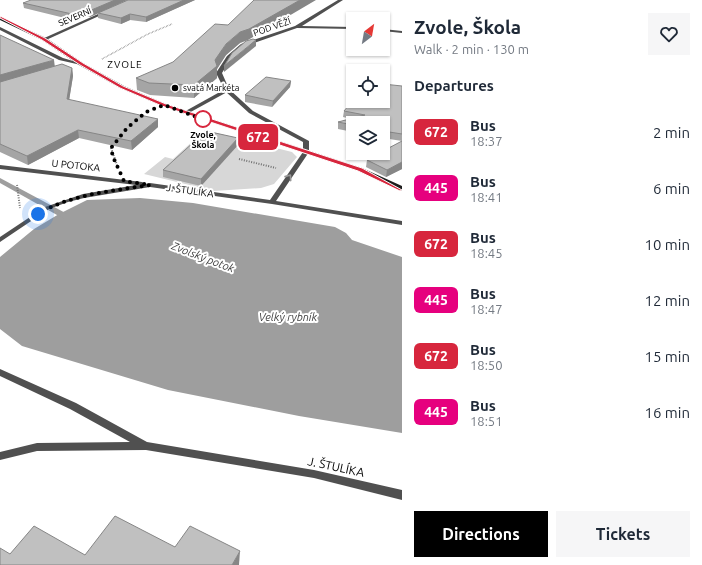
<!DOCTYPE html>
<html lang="en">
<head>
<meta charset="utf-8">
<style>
	body { margin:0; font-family:Ubuntu,sans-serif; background:#f6f6f7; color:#1f2937; height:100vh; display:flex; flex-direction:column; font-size:15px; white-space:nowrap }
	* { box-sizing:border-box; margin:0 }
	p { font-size:13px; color:#747a83 }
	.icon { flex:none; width:22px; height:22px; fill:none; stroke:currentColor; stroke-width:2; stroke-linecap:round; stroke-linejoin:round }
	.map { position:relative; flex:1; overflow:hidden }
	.panel { display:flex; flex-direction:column; background:#fff; width:300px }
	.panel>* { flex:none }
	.badge { padding:0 8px; border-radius:6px; font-size:14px; line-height:26px }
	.needle { width:26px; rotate:31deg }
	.tools { position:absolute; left:346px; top:12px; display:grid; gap:8px }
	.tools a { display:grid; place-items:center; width:44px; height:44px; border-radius:0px; background:#fff; box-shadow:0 1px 3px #0004; font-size:20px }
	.you { position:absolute; width:20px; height:20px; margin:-10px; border:3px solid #fff; border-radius:50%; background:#1a73e8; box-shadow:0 0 0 6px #1a73e833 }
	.map>.badge { position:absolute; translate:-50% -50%; box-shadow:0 0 0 2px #fff }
	h2 { padding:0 12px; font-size:15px; line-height:36px }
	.round { display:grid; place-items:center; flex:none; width:42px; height:42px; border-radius:0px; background:#f6f6f7 }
	.head { display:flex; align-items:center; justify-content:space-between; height:68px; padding:0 12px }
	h1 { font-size:19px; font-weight:700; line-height:30px }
	.primary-button { display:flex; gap:8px; margin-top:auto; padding:8px 12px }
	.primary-button a { flex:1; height:46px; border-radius:0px; background:#000; color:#fff; font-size:16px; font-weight:700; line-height:46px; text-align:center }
	.primary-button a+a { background:#f6f6f7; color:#1f2937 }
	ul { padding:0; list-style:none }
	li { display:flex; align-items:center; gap:12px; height:56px; padding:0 12px }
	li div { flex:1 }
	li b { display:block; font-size:15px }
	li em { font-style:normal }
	li .badge { min-width:44px; font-weight:700; text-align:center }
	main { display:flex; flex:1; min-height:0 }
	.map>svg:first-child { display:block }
	.green { fill:#d7d7d7 }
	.water { fill:#9e9e9e }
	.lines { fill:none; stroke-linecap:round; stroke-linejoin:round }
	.stream { fill:#9e9e9e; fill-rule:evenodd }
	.path-far1 { stroke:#727272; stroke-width:1.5; stroke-dasharray:0.5 1; stroke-linecap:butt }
	.path { stroke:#727272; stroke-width:2; stroke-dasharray:1 1.5; stroke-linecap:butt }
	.lane { fill:#505050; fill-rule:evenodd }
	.street { fill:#505050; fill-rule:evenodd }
	.secondary { fill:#1d1d1d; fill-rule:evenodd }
	.wall { fill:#a5a5a5 }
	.shaded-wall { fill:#868686 }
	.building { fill:#c0c0c0; stroke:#868686 }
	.oneway { stroke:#969696 }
	.line { fill:#d7263d; stroke:#fff }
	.walk { stroke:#000; stroke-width:4; stroke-dasharray:0 7.2 }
	.poi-dot { fill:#000; stroke:#fff; stroke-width:1.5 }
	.stop-dot { fill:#fff; stroke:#d7263d; stroke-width:2 }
	.labels { text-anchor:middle; stroke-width:4; stroke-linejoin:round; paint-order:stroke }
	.far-street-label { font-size:9px; fill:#000; stroke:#fff }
	.far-poi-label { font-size:9px; fill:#000; stroke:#fff; text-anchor:start }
	.far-stop-label { font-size:9px; font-weight:bold; fill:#000; stroke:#fff }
	.far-quarter-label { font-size:10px; letter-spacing:1px; fill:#000; stroke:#fff }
	.street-label { font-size:10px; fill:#000; stroke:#fff }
	.water-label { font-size:11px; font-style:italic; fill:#3f3f3f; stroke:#fff }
	.near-street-label { font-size:12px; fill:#000; stroke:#fff }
</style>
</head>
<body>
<main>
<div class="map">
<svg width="402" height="565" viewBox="0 0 402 565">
	<rect width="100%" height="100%" fill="#fff"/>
	<!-- green -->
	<polygon class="green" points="205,130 292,152 297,157 274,184 261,188 214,191 144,174 165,157 173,159"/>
	<!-- water -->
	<polygon class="water" points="140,198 193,203 335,227 346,233 352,240 402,257 402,433 299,416 168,390 22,346 0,329 0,257 34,229 59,214 87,200"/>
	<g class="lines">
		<!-- stream -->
		<polygon class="stream" points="0,178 71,216 72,218 68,220 57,215 0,183"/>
		<!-- path-far1 -->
		<polyline class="path-far1" points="102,59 148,34 172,24"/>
		<!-- path -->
		<g class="path">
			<polyline points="114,144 111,148 117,165"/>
			<polyline points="239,159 276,168"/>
			<polyline points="17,185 20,208"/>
		</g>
		<!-- lane -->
		<polygon class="lane" points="227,88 230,90 229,91 187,114 182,113"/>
		<!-- street -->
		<g class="street">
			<polygon points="338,0 343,0 302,26 353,27 353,29 297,28 245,46 231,58 222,73 229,89 253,111 309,141 309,152 276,201 402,221 402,225 272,204 150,187 84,198 68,202 49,209 0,242 0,237 45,207 83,194 136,185 0,169 0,165 142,182 145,184 150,183 270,200 303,152 303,142 249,113 225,91 216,73 227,56 241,44 295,26"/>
			<polygon points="107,10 110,11 46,40 42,39"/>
			<polygon points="0,27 63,58 83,64 81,65 59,60 0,30"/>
			<polygon points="383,29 402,31 402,33 383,31"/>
			<polygon points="0,369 76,403 147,442 314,470 402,490 402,500 314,478 146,450 37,451 0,460 0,452 37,443 130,442 70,409 0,376"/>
		</g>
		<!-- secondary -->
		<polygon class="secondary" points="0,17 46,38 83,63 124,86 166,104 362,168 402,186 402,191 358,170 162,106 120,88 79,65 42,40 0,20"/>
	</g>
	<!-- wall -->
	<g class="wall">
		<polygon points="127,0 90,17 84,15 73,20 24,8 23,3"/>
		<polygon points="128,0 195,0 146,22 130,20 121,24 98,18 98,13"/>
		<polygon points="0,35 55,66 72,68 73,76 69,100 158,127 132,150 79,138 28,165 0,152"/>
		<polygon points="248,40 240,43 226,55 217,69 217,78 194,98 150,95 137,90 136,78"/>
		<polygon points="291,81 290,87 272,107 245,102 245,95"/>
		<polygon points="402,86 402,141 383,138 383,123 353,123 353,132 338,129 338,122 351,119 343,117 344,111"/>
		<polygon points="238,138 238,145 201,186 163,177 163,170"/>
		<polygon points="402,141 402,169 386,177 366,167 367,160"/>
	</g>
	<!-- shaded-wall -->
	<g class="shaded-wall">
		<polygon points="115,0 127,0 90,17 89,11"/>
		<polygon points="184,0 195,0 146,22 146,17"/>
		<polygon points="300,0 316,0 248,40 240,43 226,55 217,69 217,78 194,98 194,85 215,60 226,44 240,32"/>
		<polygon points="83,10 84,15 73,20 72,14"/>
		<polygon points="130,14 130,20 121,24 121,18"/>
		<polygon points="256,40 256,46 224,72 224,66"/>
		<polygon points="54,60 55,68 0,83 0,75"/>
		<polygon points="72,68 73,76 68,107 67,99"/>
		<polygon points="291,81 290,87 272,107 273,101"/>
		<polygon points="158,119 158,127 132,150 131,141"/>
		<polygon points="78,130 79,138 28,165 27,156"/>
		<polygon points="238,138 238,145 201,186 201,179"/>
		<polygon points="402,162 402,169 386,177 387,170"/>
		<polygon points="240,551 239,565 232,565"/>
	</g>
	<!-- building -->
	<g class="building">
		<polygon points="31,0 115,0 89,11 83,10 72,14 23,3"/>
		<polygon points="128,0 184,0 146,17 130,14 121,18 98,13"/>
		<polygon points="254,0 300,0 249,29 240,32 226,44 215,60 217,66 194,85 149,83 136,78 173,62 215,24 228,25"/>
		<polygon points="0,35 54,60 0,75"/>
		<polygon points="253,39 256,40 224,66 232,53 246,41"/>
		<polygon points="62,64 72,68 67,99 158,119 131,141 78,130 27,156 0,144 0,82"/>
		<polygon points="266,77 291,81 273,101 245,95"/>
		<polygon points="383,84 402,86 402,134 383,131 383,123 353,123 353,125 338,122 365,115 344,111 353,100 353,101 383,101"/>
		<polygon points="206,131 238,138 201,179 163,170"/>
		<polygon points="402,141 402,162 387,170 367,160 380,153 383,153 383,151"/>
		<polygon points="115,516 175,547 190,526 240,551 232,565 0,565 0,548 10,554 34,526 85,555"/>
	</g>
	<!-- one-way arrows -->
	<defs><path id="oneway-chevron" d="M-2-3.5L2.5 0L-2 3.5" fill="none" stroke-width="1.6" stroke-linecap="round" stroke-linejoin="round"/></defs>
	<use class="oneway" href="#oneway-chevron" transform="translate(289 177) rotate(-55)"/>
	<!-- line -->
	<polygon class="line" points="0,16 45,38 83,63 123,86 166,104 362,168 402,190 400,191 358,171 162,106 120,88 80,65 42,40 0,18"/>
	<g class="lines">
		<!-- walk -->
		<path class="walk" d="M38,214C71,194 112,191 150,185L124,181L113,157L111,148L127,128L146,112L164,105L205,120L203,119"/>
	</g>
	<!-- markers -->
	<circle class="poi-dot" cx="175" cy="88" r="4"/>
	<circle class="stop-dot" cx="203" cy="119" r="8"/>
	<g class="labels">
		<!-- far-street labels -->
		<g class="far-street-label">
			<text transform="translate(75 17) rotate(-23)" y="3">SEVERNÍ</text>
			<text transform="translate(272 27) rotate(-19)" y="3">POD VĚŽÍ</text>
		</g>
		<!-- far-poi labels -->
		<g class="far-poi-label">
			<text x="183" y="91">svatá Markéta</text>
		</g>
		<!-- far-stop labels -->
		<g class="far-stop-label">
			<text x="203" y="138">Zvole,<tspan x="203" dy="10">Škola</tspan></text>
		</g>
		<!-- far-quarter labels -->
		<g class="far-quarter-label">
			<text x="125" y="68">ZVOLE</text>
		</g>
		<!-- street labels -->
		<g class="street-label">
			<text transform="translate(76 165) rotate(6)" y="4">U POTOKA</text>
			<text transform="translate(190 190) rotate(8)" y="4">J. ŠTULÍKA</text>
		</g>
		<!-- water labels -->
		<g class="water-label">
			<text transform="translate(203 257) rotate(21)" y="4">Zvolský potok</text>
			<text x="288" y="321">Velký rybník</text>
		</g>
		<!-- near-street labels -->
		<g class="near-street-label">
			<text transform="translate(336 467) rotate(12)" y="4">J. ŠTULÍKA</text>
		</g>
	</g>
</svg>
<div class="tools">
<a><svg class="needle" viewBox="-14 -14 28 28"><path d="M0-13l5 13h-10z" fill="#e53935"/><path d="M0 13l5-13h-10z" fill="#747a83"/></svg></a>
<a><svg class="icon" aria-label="locate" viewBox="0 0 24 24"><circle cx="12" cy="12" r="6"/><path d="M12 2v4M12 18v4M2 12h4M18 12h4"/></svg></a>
<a><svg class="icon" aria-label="layers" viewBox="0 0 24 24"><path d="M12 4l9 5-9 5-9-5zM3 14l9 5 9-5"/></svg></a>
</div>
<div class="you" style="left:38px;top:214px"></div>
<b class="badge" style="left:258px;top:137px;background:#d7263d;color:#fff">672</b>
</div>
<section class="panel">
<div class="head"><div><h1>Zvole, Škola</h1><p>Walk · 2 min · 130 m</p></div><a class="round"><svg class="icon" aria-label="heart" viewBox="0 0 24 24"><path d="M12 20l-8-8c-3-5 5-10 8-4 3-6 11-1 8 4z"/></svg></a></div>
<h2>Departures</h2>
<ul>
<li><span class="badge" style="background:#d7263d;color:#fff">672</span><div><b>Bus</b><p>18:37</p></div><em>2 min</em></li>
<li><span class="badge" style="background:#e6007e;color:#fff">445</span><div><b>Bus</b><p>18:41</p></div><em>6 min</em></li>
<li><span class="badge" style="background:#d7263d;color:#fff">672</span><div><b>Bus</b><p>18:45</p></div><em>10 min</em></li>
<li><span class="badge" style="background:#e6007e;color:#fff">445</span><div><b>Bus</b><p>18:47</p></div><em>12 min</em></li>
<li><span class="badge" style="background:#d7263d;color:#fff">672</span><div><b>Bus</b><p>18:50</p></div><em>15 min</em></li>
<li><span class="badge" style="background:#e6007e;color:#fff">445</span><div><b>Bus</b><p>18:51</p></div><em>16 min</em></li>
</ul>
<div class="primary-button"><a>Directions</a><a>Tickets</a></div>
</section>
</main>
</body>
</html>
